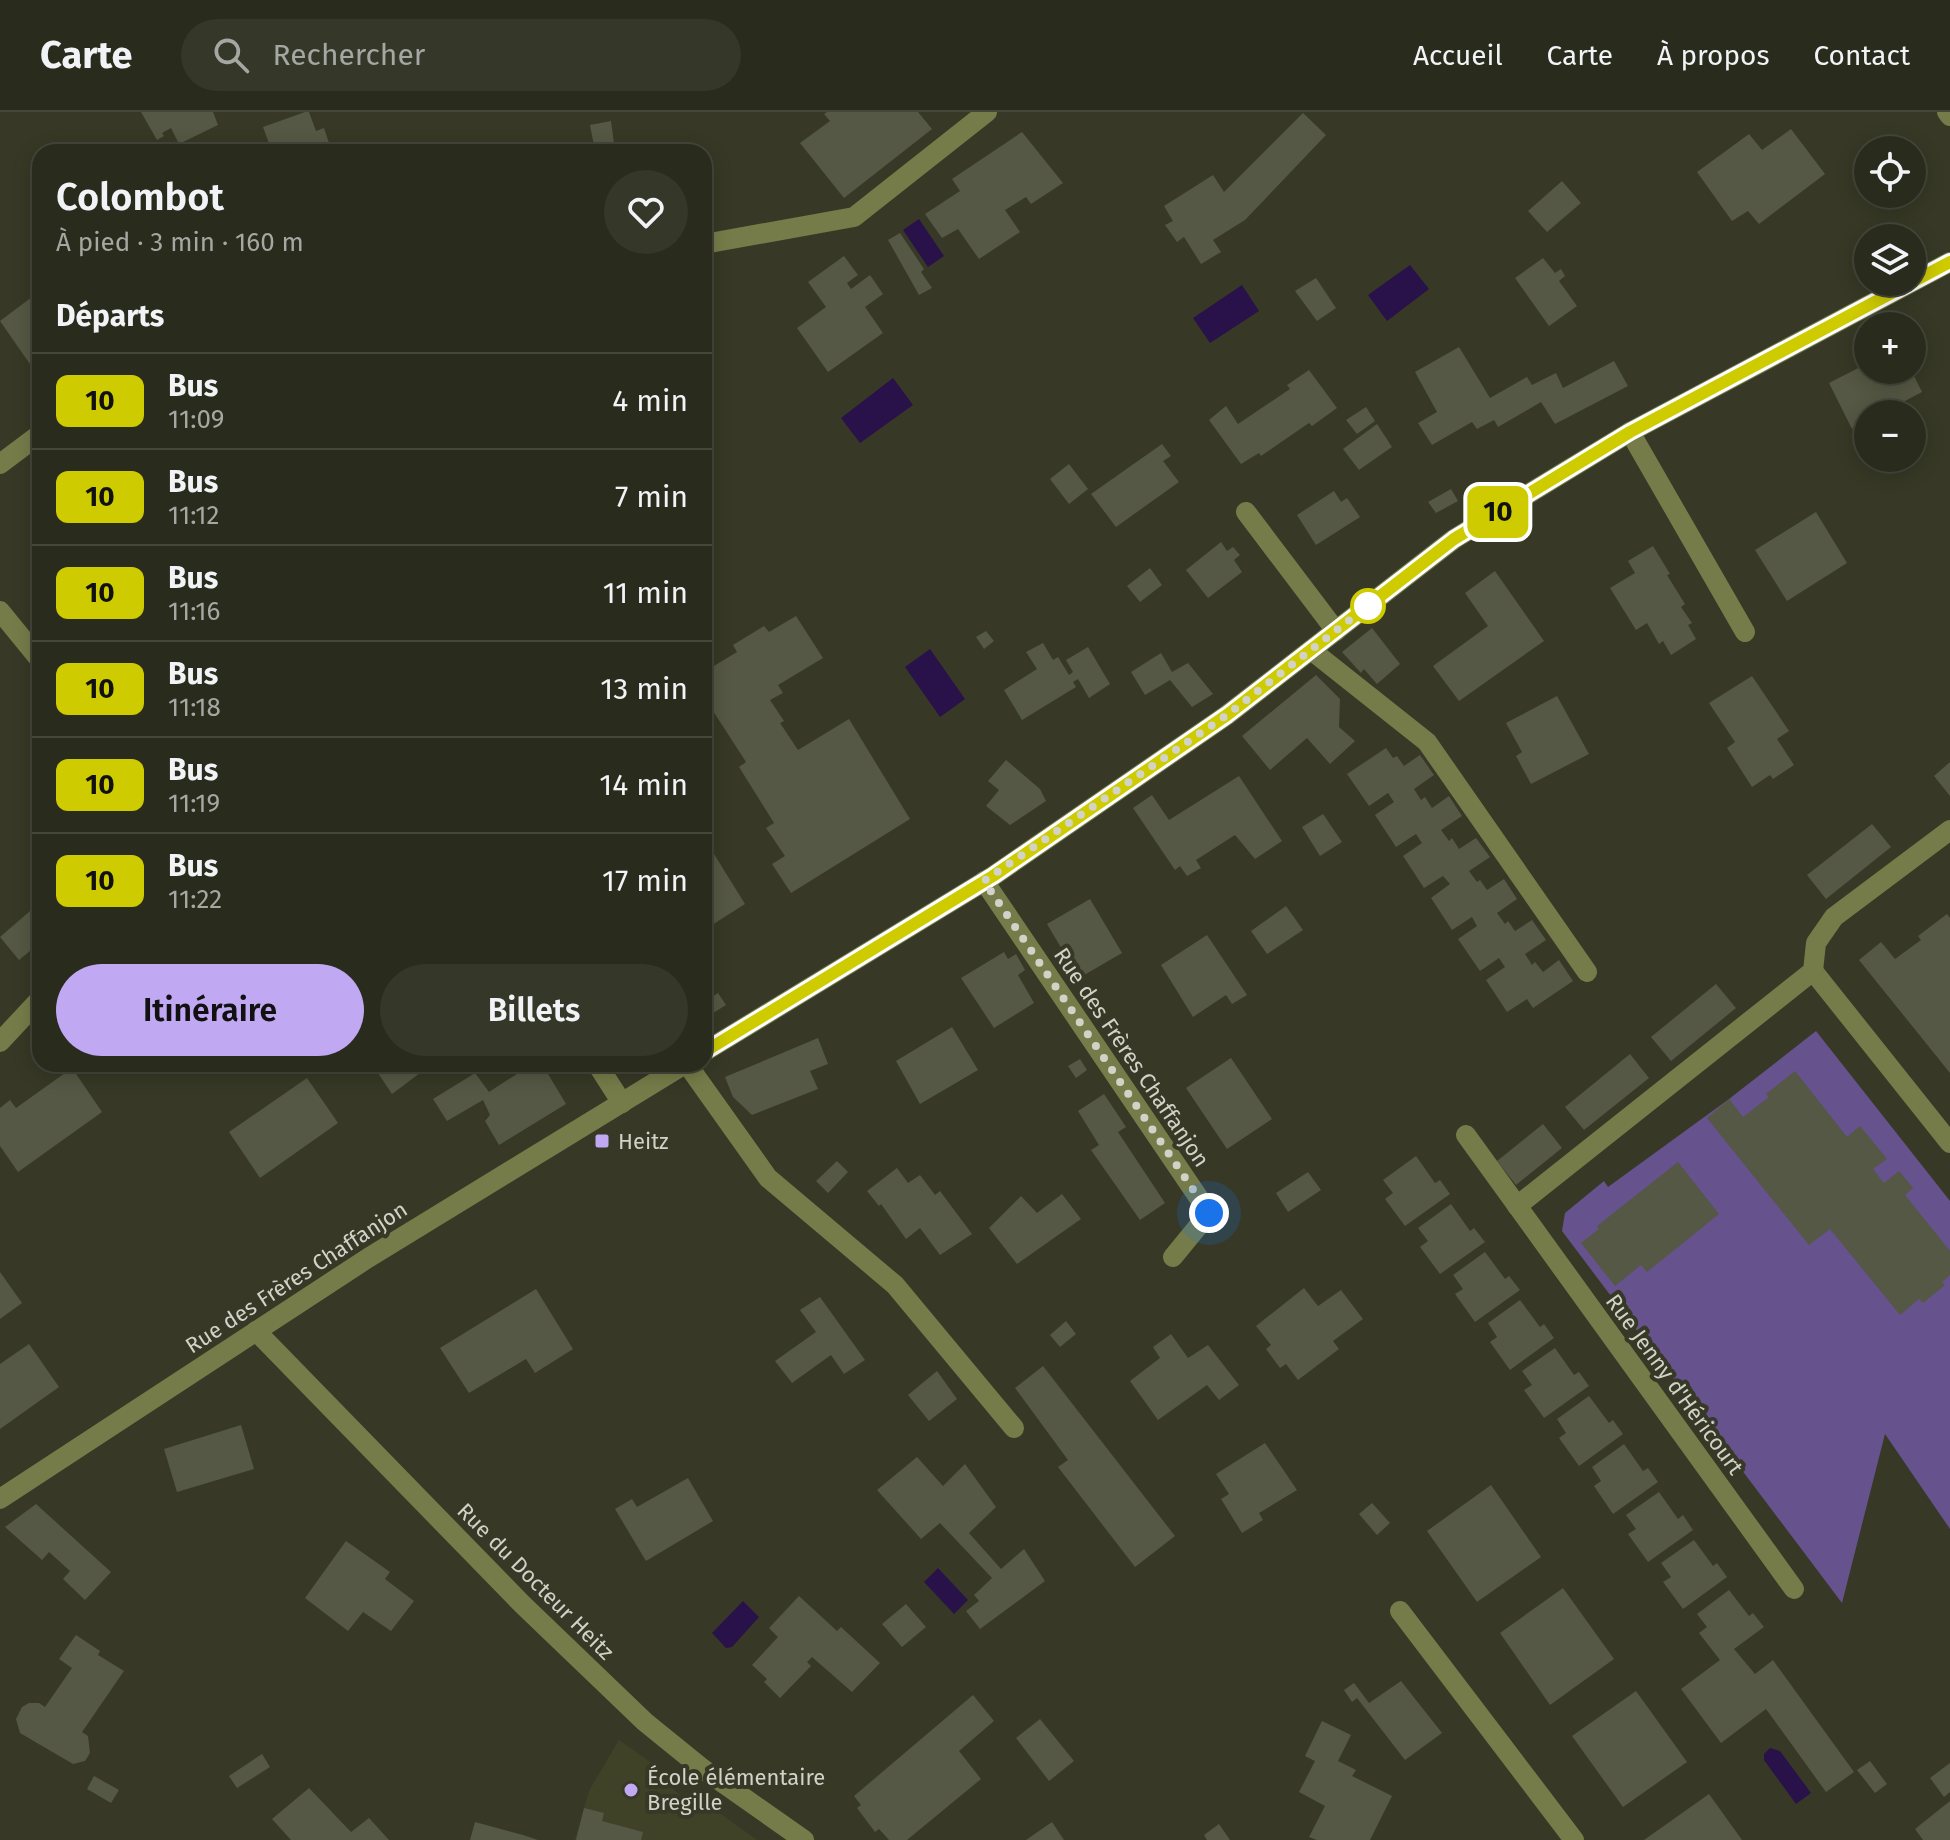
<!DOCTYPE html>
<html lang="fr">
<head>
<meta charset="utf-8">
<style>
	body { margin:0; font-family:"Fira Sans",sans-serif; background:#353729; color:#f1f3f6; height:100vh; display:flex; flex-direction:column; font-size:30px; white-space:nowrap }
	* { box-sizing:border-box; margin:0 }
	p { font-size:26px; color:#a5a7a3 }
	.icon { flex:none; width:44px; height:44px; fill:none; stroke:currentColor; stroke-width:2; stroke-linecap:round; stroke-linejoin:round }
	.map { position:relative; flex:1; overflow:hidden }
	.details { position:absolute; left:32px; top:32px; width:680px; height:928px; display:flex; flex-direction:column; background:#292b1c; border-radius:24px; box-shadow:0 4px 20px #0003,0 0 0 2px #45473b }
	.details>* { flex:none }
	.badge { padding:0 16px; border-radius:12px; font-size:28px; line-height:52px }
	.buttons { position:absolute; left:1854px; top:24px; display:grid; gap:16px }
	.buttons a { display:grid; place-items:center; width:72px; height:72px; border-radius:50%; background:#292b1c; box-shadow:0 4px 20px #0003,0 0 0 2px #45473b; font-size:40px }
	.you { position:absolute; width:40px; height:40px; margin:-20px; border:6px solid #fff; border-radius:50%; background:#1a73e8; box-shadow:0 0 0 12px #1a73e833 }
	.map>.badge { position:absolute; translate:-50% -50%; box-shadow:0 0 0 4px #fff }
	h2 { padding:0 24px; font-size:30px; line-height:72px }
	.round { display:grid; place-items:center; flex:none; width:84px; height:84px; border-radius:42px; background:#353729 }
	.summary { display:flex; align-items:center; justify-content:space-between; height:136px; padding:0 24px }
	h1 { font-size:38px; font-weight:600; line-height:60px }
	.action { display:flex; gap:16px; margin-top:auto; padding:16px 24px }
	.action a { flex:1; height:92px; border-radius:48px; background:#c0a8f3; color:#111; font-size:32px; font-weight:600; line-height:92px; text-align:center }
	.action a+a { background:#353729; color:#f1f3f6 }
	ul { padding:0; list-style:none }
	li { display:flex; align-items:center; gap:24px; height:96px; padding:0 24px; border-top:2px solid #45473b }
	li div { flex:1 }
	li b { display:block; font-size:30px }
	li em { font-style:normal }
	li .badge { min-width:88px; font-weight:700; text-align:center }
	header { display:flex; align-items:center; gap:48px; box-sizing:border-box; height:112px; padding:0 40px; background:#292b1c; border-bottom:2px solid #45473b }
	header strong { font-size:38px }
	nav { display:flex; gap:44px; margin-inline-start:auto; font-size:28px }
	.search { width:560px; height:72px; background:#353729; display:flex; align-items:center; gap:20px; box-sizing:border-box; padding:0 28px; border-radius:44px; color:#a5a7a3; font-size:30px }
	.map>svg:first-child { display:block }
	.built { fill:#404228 }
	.green { fill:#66528c }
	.water { fill:#291149 }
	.building { fill:#555844 }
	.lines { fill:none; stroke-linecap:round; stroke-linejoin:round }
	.minor { stroke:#767c49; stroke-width:20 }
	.line-casing { stroke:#fff; stroke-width:18 }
	.line { stroke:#cecb00; stroke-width:12 }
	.walk { stroke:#d1d3c8; stroke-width:8; stroke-dasharray:0 14.4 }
	.stop-dot { fill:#fff; stroke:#cecb00; stroke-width:4 }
	.poi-dot { fill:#c0a8f3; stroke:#373926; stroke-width:3 }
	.labels { text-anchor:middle; stroke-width:8; stroke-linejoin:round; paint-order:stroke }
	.street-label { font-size:22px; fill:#d1d3c8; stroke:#373926 }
	.poi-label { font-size:22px; fill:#d1d3c8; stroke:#373926; text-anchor:start }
</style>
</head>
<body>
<header>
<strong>Carte</strong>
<div class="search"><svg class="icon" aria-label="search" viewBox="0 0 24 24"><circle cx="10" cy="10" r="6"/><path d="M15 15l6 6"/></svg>Rechercher</div>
<nav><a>Accueil</a><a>Carte</a><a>À propos</a><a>Contact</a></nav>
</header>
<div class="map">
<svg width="1950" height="1728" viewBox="0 0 1950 1728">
	<rect width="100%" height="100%" fill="#373926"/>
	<!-- built -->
	<polygon class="built" points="619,1628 677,1669 673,1677 690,1692 697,1685 757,1728 575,1728 589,1679"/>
	<!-- green -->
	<polygon class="green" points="1816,919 1950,1089 1950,1417 1885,1322 1842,1491 1562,1119 1565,1101 1604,1069 1608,1075 1729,987"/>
	<!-- water -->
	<g class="water">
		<polygon points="919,107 944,144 928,155 903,118"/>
		<polygon points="1410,153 1429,177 1387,209 1368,183"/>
		<polygon points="1242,173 1259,199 1210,231 1193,206"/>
		<polygon points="893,266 913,293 860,331 841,306"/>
		<polygon points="930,537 965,587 940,605 905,555"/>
		<polygon points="938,1456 968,1488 954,1502 924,1470"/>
		<polygon points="743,1489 759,1505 732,1535 726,1536 712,1521"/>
		<polygon points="1770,1636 1780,1639 1811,1681 1796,1692 1764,1648 1764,1642"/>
	</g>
	<!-- building -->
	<g class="building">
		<polygon points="141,0 213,0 218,13 179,32 171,16 162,21 164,24 157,28"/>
		<polygon points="305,0 309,0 316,19 324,16 332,40 263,40 262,37 270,34 263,15"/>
		<polygon points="827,0 918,0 932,17 844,86 800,31 830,9 824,2"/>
		<polygon points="1303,1 1326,23 1245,108 1213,128 1221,140 1201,152 1184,125 1177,130 1165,113 1173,109 1164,94 1213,63 1224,80"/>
		<polygon points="611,9 614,31 594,34 590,13"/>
		<polygon points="1791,17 1825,62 1759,112 1748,99 1732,109 1697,60 1749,22 1762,38"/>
		<polygon points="1022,20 1063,71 1031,92 1026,85 1005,98 1020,120 979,147 958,117 942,126 925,102 960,79 952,67"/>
		<polygon points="408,35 409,40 375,40 375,38"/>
		<polygon points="1562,69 1581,91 1547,120 1528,99"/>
		<polygon points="900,121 924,157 921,160 932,176 919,183 888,128"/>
		<polygon points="844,144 858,163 847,171 851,177 870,163 883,182 865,195 883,221 828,260 797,216 826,195 808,170"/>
		<polygon points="1543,146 1555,161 1561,157 1565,164 1559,169 1577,194 1549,214 1515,166"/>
		<polygon points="1316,166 1336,196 1317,209 1295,179"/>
		<polygon points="36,182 40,188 40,249 32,255 0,209"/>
		<polygon points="1459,235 1490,286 1527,265 1532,273 1556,261 1563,276 1614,249 1628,274 1555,312 1541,290 1498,315 1494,308 1477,317 1472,310 1432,333 1418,311 1437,300 1415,260"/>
		<polygon points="1868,251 1868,258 1911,258 1922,280 1880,302 1868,302 1868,308 1852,317 1829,271"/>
		<polygon points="1309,258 1337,296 1312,314 1309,311 1261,344 1259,341 1241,352 1209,308 1226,294 1238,312 1290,277 1287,273"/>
		<polygon points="1366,295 1375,309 1357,322 1346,308"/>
		<polygon points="1377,312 1392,335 1359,358 1343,337"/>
		<polygon points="1162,332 1171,344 1163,349 1179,370 1116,415 1091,382"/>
		<polygon points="1069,352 1088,377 1069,392 1050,367"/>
		<polygon points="1451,377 1458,389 1436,401 1428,390"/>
		<polygon points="1334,379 1341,390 1347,386 1360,405 1316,433 1297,403"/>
		<polygon points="1816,400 1847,451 1787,489 1755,438"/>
		<polygon points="1221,430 1227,439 1233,435 1240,443 1234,448 1242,460 1208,486 1186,458"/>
		<polygon points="1653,434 1670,462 1667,463 1685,492 1681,495 1692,511 1688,513 1696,527 1671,543 1663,529 1659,532 1647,511 1636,518 1610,476 1635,461 1628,449"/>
		<polygon points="1150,456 1162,473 1140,490 1127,474"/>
		<polygon points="1495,459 1544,529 1459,589 1433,554 1488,514 1465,481"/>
		<polygon points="796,504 823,546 778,573 783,581 770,588 784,609 780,611 798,638 849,607 910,707 791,781 772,752 785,744 766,716 774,711 739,655 746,650 704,585 704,560 737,540 733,533 764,514 769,520"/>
		<polygon points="1372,516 1400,552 1377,572 1364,557 1361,561 1342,540"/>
		<polygon points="986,519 994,529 984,537 976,525"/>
		<polygon points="1043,531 1053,548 1058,545 1069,563 1073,560 1066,548 1088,535 1110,572 1089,586 1078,567 1073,570 1076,575 1022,608 1004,578 1037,557 1026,540"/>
		<polygon points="1161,541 1172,560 1188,551 1213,582 1192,595 1170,568 1145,583 1131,560"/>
		<polygon points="1316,563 1340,587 1339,615 1355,629 1330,652 1307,626 1270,658 1242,624"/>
		<polygon points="1752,564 1789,619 1777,627 1794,653 1773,667 1770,663 1752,675 1727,636 1735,630 1709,591"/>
		<polygon points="1557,584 1589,642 1531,672 1516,644 1522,640 1506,611"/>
		<polygon points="1386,636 1393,646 1397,644 1404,654 1420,643 1434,663 1414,677 1421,688 1425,685 1432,696 1449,684 1462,704 1441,718 1449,729 1452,726 1459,737 1476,726 1490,745 1469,759 1477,770 1480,768 1487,778 1504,767 1517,787 1497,801 1505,812 1508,809 1515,819 1532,808 1546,828 1525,842 1532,853 1535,850 1543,860 1559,848 1573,869 1533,896 1527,887 1507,900 1486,868 1505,855 1499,846 1480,859 1458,827 1477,814 1472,805 1452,818 1431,786 1450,772 1443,764 1424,776 1403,744 1422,731 1416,722 1396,735 1375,703 1394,690 1388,681 1369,694 1347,662"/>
		<polygon points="1006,648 1040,677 1046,689 1010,713 986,694 999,678 988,669"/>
		<polygon points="1950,650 1950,684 1934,664"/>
		<polygon points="1239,664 1282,729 1255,747 1235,723 1196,748 1201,756 1187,764 1180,754 1175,758 1133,696 1152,683 1169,708"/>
		<polygon points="1323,702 1342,730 1320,744 1302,715"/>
		<polygon points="1872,712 1891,735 1826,787 1807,763"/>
		<polygon points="709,734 745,792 704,818 704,737"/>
		<polygon points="1090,787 1122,841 1079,866 1047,812"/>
		<polygon points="1286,794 1303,818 1267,842 1251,819"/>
		<polygon points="30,799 40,810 40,838 36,834 19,848 0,825"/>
		<polygon points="1947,802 1950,806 1950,961 1859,848 1881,830 1895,847 1921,828 1918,824"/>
		<polygon points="1207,823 1247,883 1232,892 1226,883 1193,905 1161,853"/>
		<polygon points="1004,840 1008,847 1016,842 1025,858 1018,863 1034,891 994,916 961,866"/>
		<polygon points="1716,872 1736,896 1671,949 1651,925"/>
		<polygon points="718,881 726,893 710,903 704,890"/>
		<polygon points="952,915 978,958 920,992 896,949"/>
		<polygon points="818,926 828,952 810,959 818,977 752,1003 733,985 725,965"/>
		<polygon points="1630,942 1649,966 1584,1018 1565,995"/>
		<polygon points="1231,946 1272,1007 1227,1037 1186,976"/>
		<polygon points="1080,947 1087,958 1076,966 1068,954"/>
		<polygon points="372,952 432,952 392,982"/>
		<polygon points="532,952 542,952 566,992 499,1033 485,1009 490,1003 483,988 447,1009 433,987 475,961 489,980"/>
		<polygon points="72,956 102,1000 18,1060 0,1034 0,996 10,988 16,996"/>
		<polygon points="1795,959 1847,1025 1860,1014 1887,1047 1873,1057 1884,1071 1899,1059 1913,1076 1905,1083 1950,1139 1950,1163 1942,1170 1945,1173 1923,1191 1919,1187 1900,1203 1830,1117 1809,1133 1707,1006 1729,987 1743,1005 1769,985 1766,982"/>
		<polygon points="307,966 338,1011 260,1066 229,1020"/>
		<polygon points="1104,982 1126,1015 1118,1020 1165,1091 1140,1108 1091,1038 1099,1033 1078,999"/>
		<polygon points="1543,1012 1562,1036 1516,1073 1497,1049"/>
		<polygon points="1416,1044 1435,1071 1440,1068 1450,1082 1405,1114 1385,1087 1393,1081 1383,1068"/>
		<polygon points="837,1049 848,1060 828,1081 816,1069"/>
		<polygon points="1678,1050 1719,1102 1647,1160 1641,1153 1615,1174 1581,1131 1599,1117 1597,1114"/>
		<polygon points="897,1056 908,1071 920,1063 935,1083 940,1079 972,1122 940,1143 920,1116 906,1127 881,1092 879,1094 867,1079"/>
		<polygon points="1308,1060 1321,1078 1288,1100 1276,1081"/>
		<polygon points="1062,1082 1081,1107 1017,1152 989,1116 1021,1084 1037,1101"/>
		<polygon points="1451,1092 1470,1119 1474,1116 1485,1130 1440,1162 1420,1135 1428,1129 1418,1116"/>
		<polygon points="1485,1140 1505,1167 1509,1164 1520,1178 1475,1210 1455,1182 1463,1177 1453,1163"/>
		<polygon points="0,1160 22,1191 0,1207"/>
		<polygon points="1304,1176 1318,1194 1341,1178 1363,1207 1333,1229 1339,1237 1298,1268 1286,1252 1280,1256 1266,1237 1271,1233 1256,1214"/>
		<polygon points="536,1177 573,1237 535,1261 526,1247 469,1281 440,1236"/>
		<polygon points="820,1185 865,1248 844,1262 831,1243 792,1271 775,1249 816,1220 800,1198"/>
		<polygon points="1520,1188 1540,1215 1544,1212 1554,1226 1510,1258 1490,1230 1497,1225 1488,1211"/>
		<polygon points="1066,1209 1076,1222 1060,1235 1050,1223"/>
		<polygon points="1171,1222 1188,1246 1208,1233 1239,1273 1219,1288 1207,1273 1158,1308 1130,1269 1160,1246 1153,1235"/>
		<polygon points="29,1232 59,1275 0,1317 0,1252"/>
		<polygon points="1555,1236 1574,1263 1579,1260 1589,1274 1544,1306 1524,1278 1532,1273 1522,1259"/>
		<polygon points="1043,1254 1175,1424 1135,1455 1058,1355 1068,1348 1015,1276"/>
		<polygon points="937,1259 957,1287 929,1309 908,1283"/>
		<polygon points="1589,1284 1609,1311 1613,1308 1623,1322 1579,1354 1559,1326 1566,1321 1557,1307"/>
		<polygon points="241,1313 254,1357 177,1380 164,1337"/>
		<polygon points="1265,1331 1297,1378 1259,1401 1263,1408 1242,1421 1221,1387 1229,1382 1216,1362"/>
		<polygon points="1624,1332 1643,1359 1648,1356 1658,1370 1613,1402 1594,1374 1601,1369 1592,1355"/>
		<polygon points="917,1345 943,1374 965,1352 996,1395 969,1421 1001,1457 1024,1437 1045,1469 980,1517 966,1499 979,1489 974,1483 992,1466 940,1411 921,1427 877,1378"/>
		<polygon points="688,1366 713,1409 646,1449 615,1397 632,1387 637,1395"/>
		<polygon points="1491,1373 1541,1445 1477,1490 1427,1419"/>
		<polygon points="1659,1380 1678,1407 1683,1403 1693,1418 1648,1450 1628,1422 1636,1417 1626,1403"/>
		<polygon points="1372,1391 1390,1411 1377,1423 1359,1402"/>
		<polygon points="36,1392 111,1460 85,1488 63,1467 70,1459 49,1440 42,1448 5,1415"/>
		<polygon points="1694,1428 1713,1454 1717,1451 1727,1465 1683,1497 1663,1470 1671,1465 1661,1451"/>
		<polygon points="346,1429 390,1460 385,1467 414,1489 391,1519 363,1500 348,1519 305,1486"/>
		<polygon points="1563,1476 1614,1547 1550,1593 1500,1521"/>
		<polygon points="1729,1478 1749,1504 1753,1501 1764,1515 1734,1537 1755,1562 1773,1548 1854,1660 1826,1680 1766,1597 1721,1631 1681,1577 1720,1548 1699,1521 1707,1515 1697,1502"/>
		<polygon points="799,1484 837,1519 841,1515 880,1551 852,1580 812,1545 807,1550 811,1554 780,1586 764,1570 767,1567 752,1553 778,1525 769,1516"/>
		<polygon points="906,1492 926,1515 902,1535 882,1512"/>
		<polygon points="76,1523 100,1539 98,1543 124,1559 82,1620 88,1624 90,1641 85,1649 73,1652 20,1621 16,1607 22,1595 29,1591 39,1591 45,1595 72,1556 59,1547"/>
		<polygon points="1401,1569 1442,1621 1405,1648 1357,1586 1352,1590 1344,1578 1354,1571 1369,1591"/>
		<polygon points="1636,1579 1687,1650 1623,1695 1572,1624"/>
		<polygon points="973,1583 994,1609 959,1639 981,1667 907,1728 889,1728 879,1717 875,1720 857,1696 861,1693 854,1684"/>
		<polygon points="1040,1607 1074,1649 1049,1669 1016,1626"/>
		<polygon points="1322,1609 1351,1623 1338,1649 1356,1658 1352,1664 1392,1684 1370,1728 1317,1728 1309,1725 1325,1694 1299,1680 1315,1649 1305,1644"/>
		<polygon points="262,1642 270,1655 237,1676 229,1664"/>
		<polygon points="1870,1649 1887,1672 1875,1681 1857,1658"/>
		<polygon points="1950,1651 1950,1680 1944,1685 1930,1666"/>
		<polygon points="94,1664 119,1678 111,1691 87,1677"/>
		<polygon points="309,1676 351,1720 369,1706 389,1728 291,1728 272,1707"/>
		<polygon points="1709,1682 1742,1728 1644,1728"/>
		<polygon points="1950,1689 1950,1728 1923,1728 1915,1717"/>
		<polygon points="584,1696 604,1701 602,1709 643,1720 641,1728 576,1728"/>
		<polygon points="475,1710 523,1723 538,1728 470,1728"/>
		<polygon points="1052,1710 1064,1728 1026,1728"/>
		<polygon points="1219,1712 1230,1728 1207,1728 1204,1723"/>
	</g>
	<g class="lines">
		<!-- minor -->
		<g class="minor">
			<polyline points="1947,0 1950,4"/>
			<polyline points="704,132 854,105 987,0"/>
			<polyline points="1630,320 1745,520"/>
			<polyline points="0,352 40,322"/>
			<polyline points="1246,400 1336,519"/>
			<polyline points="0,499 40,548"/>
			<polyline points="1311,538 1427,630 1587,860"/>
			<polyline points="984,769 1209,1101 1173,1145"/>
			<polyline points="1813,859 1950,1031"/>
			<polyline points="0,930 40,887"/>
			<polyline points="704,940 993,764 1227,603 1454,427 1630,320 1950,150"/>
			<polyline points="597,952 622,991"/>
			<polyline points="687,952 768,1066 895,1173 1014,1316"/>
			<polyline points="1466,1023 1794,1477"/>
			<polyline points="1517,1094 1813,859 1816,831 1834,805 1950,718"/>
			<polyline points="256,1219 522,1492 645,1610 703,1657 804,1728"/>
			<polyline points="0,1387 368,1146 685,952"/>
			<polyline points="1400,1499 1574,1728"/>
		</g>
	</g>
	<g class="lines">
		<!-- line casing -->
		<g class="line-casing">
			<polyline id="line" points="704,940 993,764 1227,603 1454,427 1630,320 1950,150"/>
		</g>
		<!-- line -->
		<use href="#line" class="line"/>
		<!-- walk -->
		<polyline class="walk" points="1209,1101 984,769 1227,603 1378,486 1368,494"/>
	</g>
	<!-- markers -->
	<circle class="stop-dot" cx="1368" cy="494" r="16"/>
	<g class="poi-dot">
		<rect x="594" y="1021" width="16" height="16" rx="4"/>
		<circle cx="631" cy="1678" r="8"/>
	</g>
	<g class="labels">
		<!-- street labels -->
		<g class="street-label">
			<text transform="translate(1132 945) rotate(56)" y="8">Rue des Frères Chaffanjon</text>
			<text transform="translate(296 1165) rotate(-33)" y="8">Rue des Frères Chaffanjon</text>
			<text transform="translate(1675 1272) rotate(54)" y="8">Rue Jenny d'Héricourt</text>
			<text transform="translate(536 1469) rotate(45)" y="8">Rue du Docteur Heitz</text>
		</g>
		<!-- poi labels -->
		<g class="poi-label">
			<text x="618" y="1037">Heitz</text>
			<text x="647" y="1673">École élémentaire<tspan x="647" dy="25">Bregille</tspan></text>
		</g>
	</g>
</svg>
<div class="buttons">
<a><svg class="icon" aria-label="locate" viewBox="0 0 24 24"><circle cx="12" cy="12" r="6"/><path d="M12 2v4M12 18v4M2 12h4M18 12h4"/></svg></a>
<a><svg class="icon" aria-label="layers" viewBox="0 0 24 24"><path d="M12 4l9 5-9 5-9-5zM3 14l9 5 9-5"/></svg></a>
<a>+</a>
<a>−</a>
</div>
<div class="you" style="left:1209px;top:1101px"></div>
<b class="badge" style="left:1498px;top:400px;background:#cecb00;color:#111">10</b>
<section class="details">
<div class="summary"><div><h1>Colombot</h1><p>À pied · 3 min · 160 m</p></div><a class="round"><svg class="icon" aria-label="heart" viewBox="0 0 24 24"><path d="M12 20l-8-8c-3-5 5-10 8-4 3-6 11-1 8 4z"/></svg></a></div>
<h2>Départs</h2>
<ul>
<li><span class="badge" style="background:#cecb00;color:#111">10</span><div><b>Bus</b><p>11:09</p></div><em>4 min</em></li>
<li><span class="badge" style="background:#cecb00;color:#111">10</span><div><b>Bus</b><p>11:12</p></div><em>7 min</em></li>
<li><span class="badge" style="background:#cecb00;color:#111">10</span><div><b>Bus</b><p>11:16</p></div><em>11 min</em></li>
<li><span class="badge" style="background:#cecb00;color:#111">10</span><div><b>Bus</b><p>11:18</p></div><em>13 min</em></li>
<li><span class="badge" style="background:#cecb00;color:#111">10</span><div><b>Bus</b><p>11:19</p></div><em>14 min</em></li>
<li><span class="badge" style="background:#cecb00;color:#111">10</span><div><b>Bus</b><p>11:22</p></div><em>17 min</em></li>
</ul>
<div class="action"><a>Itinéraire</a><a>Billets</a></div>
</section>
</div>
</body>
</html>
